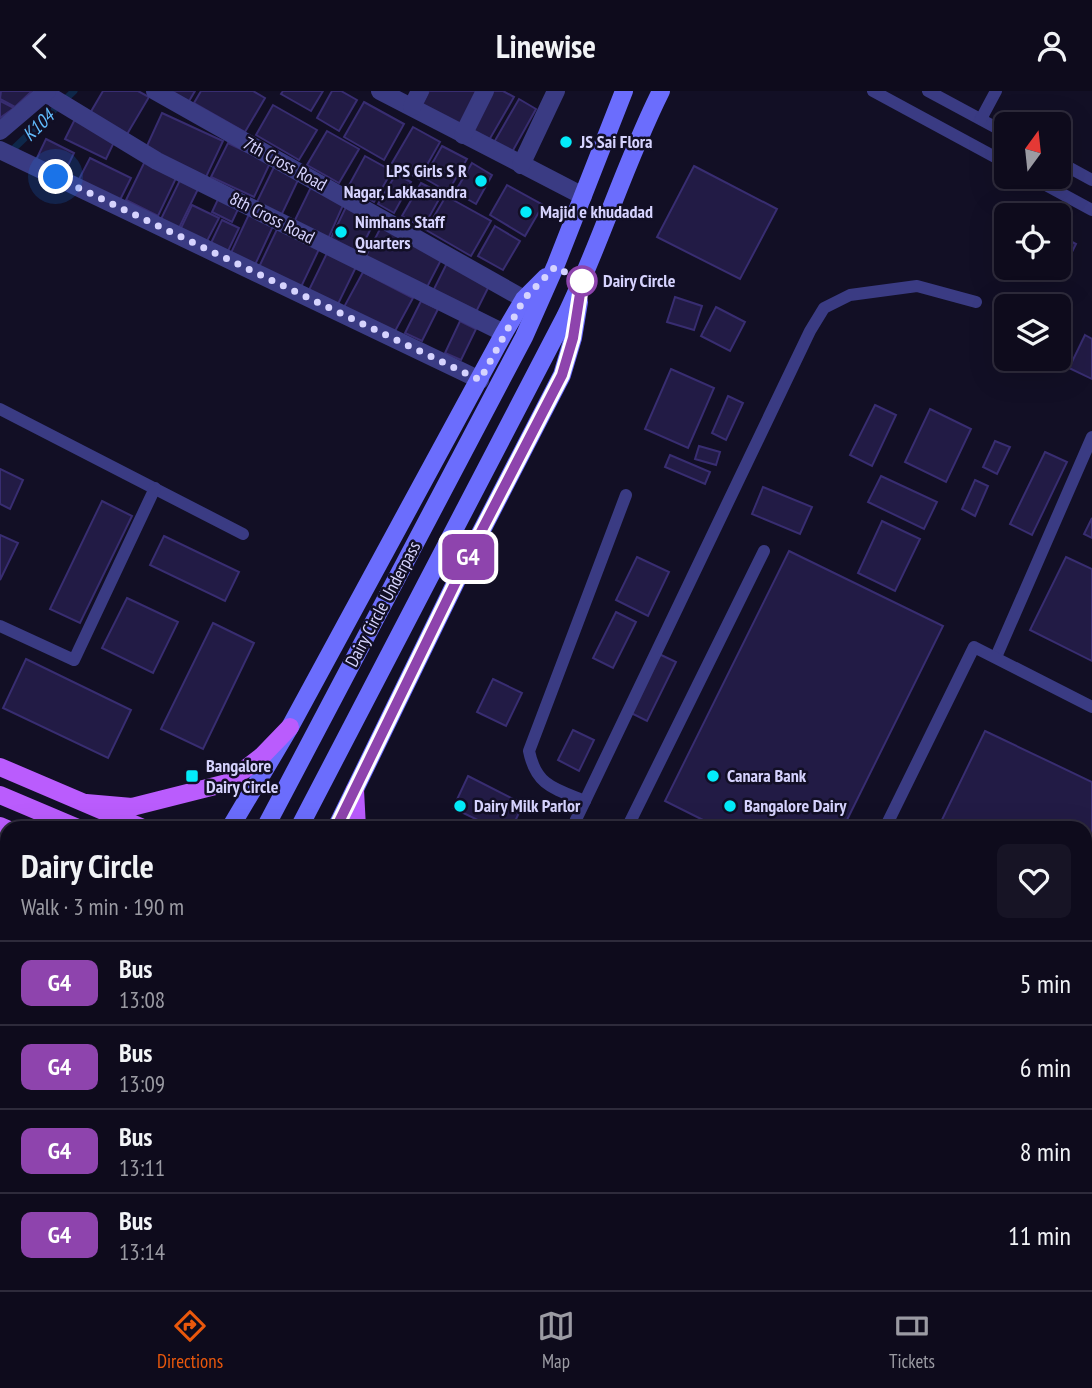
<!DOCTYPE html>
<html lang="en">
<head>
<meta charset="utf-8">
<style>
	body { margin:0; font-family:"PT Sans Narrow",sans-serif; background:#171425; color:#f1f3f6; height:100vh; display:flex; flex-direction:column; font-size:26px; white-space:nowrap }
	* { box-sizing:border-box; margin:0 }
	p { font-size:23px; color:#9b9ba3 }
	.icon { flex:none; width:38px; height:38px; fill:none; stroke:currentColor; stroke-width:2; stroke-linecap:round; stroke-linejoin:round }
	.map { position:relative; flex:1; overflow:hidden }
	.side { position:absolute; left:0px; top:730px; width:1092px; height:471px; display:flex; flex-direction:column; background:#0e0b1c; border-radius:21px 21px 0 0; box-shadow:0 7px 28px #0002,0 0 0 2px #2e2b3b }
	.side>* { flex:none }
	.badge { padding:0 14px; border-radius:10px; font-size:24px; line-height:46px }
	.needle { width:46px; rotate:15deg }
	.controls { position:absolute; left:994px; top:21px; display:grid; gap:14px }
	.controls a { display:grid; place-items:center; width:77px; height:77px; border-radius:10px; background:#0e0b1c; box-shadow:0 7px 28px #0002,0 0 0 2px #2e2b3b; font-size:35px }
	.you { position:absolute; width:35px; height:35px; margin:-18px; border:5px solid #fff; border-radius:50%; background:#1a73e8; box-shadow:0 0 0 10px #1a73e833 }
	.map>.badge { position:absolute; translate:-50% -50%; box-shadow:0 0 0 4px #fff }
	.round { display:grid; place-items:center; flex:none; width:74px; height:74px; border-radius:10px; background:#171425 }
	.head { display:flex; align-items:center; justify-content:space-between; height:119px; padding:0 21px }
	h1 { font-size:33px; font-weight:700; line-height:52px }
	ul { padding:0; list-style:none }
	li { display:flex; align-items:center; gap:21px; height:84px; padding:0 21px; border-top:2px solid #2e2b3b }
	li div { flex:1 }
	li b { display:block; font-size:26px }
	li em { font-style:normal }
	li .badge { min-width:77px; font-weight:700; text-align:center }
	header { display:flex; justify-content:space-between; align-items:center; height:91px; padding:0 21px; background:#0e0b1c; font-size:32px; font-weight:700 }
	.tabs { display:flex; justify-content:space-around; align-items:center; height:98px; border-top:2px solid #2e2b3b; background:#0e0b1c; font-size:19px; color:#9b9ba3 }
	.tabs a { display:grid; justify-items:center; gap:4px }
	.tabs .selected { color:#ea580c }
	.map>svg:first-child { display:block }
	.lines { fill:none; stroke-linecap:round; stroke-linejoin:round }
	.stream { stroke:#0e2749; stroke-width:7 }
	.building { fill:#221b45; stroke:#382d71; stroke-width:2 }
	.service { stroke:#3a3b83; stroke-width:12 }
	.minor { stroke:#3a3b83; stroke-width:18 }
	.secondary { stroke:#6b6dfd; stroke-width:18 }
	.primary { stroke:#ba5cfd; stroke-width:18 }
	.line-casing { stroke:#fff; stroke-width:16 }
	.line { stroke:#8e44ad; stroke-width:10 }
	.walk { stroke:#d6d3fe; stroke-width:7; stroke-dasharray:0 12.6 }
	.poi-dot { fill:#03ebfa; stroke:#120f25; stroke-width:2.5 }
	.stop-dot { fill:#fff; stroke:#8e44ad; stroke-width:3.5 }
	.labels { text-anchor:middle; stroke-width:5; stroke-linejoin:round; paint-order:stroke }
	.poi-label { font-size:18px; font-weight:bold; fill:#d6d3fe; stroke:#120f25; text-anchor:start }
	.street-label { font-size:18px; fill:#d6d3fe; stroke:#120f25 }
	.stop-label { font-size:18px; font-weight:bold; fill:#d6d3fe; stroke:#120f25; text-anchor:start }
	.water-label { font-size:19px; font-style:italic; fill:#62bcfd; stroke:#120f25 }
</style>
</head>
<body>
<header><svg class="icon" aria-label="back" viewBox="0 0 24 24"><path d="M15 5l-7 7 7 7"/></svg>Linewise<svg class="icon" aria-label="person" viewBox="0 0 24 24"><circle cx="12" cy="8" r="4"/><path d="M4 21q1-7 8-7t8 7"/></svg></header>
<div class="map">
<svg width="1092" height="1199" viewBox="0 0 1092 1199">
	<rect width="100%" height="100%" fill="#120f25"/>
	<g class="lines">
		<!-- stream -->
		<polyline class="stream" points="8,63 74,0"/>
	</g>
	<!-- building -->
	<g class="building">
		<polygon points="1,0 32,0 15,16 0,8"/>
		<polygon points="103,0 138,0 149,6 126,45 89,24"/>
		<polygon points="167,0 195,0 188,12"/>
		<polygon points="201,0 253,0 265,7 245,41 194,12"/>
		<polygon points="283,0 323,0 311,20 281,3"/>
		<polygon points="332,0 341,0 357,9 339,40 317,27"/>
		<polygon points="429,0 481,0 460,36 421,14"/>
		<polygon points="493,0 503,0 514,6 488,51 470,41"/>
		<polygon points="519,8 536,18 511,63 493,53"/>
		<polygon points="0,10 14,17 0,27"/>
		<polygon points="364,11 404,33 384,69 344,46"/>
		<polygon points="273,14 317,39 299,69 256,44"/>
		<polygon points="162,22 223,50 206,86 146,57"/>
		<polygon points="75,28 116,47 106,68 65,48"/>
		<polygon points="413,36 440,51 419,88 392,72"/>
		<polygon points="327,40 359,58 339,92 307,74"/>
		<polygon points="46,48 74,62 63,85 35,71"/>
		<polygon points="228,52 270,72 254,106 211,86"/>
		<polygon points="442,55 467,68 448,101 424,87"/>
		<polygon points="365,65 392,80 374,111 348,96"/>
		<polygon points="90,67 131,87 118,113 77,92"/>
		<polygon points="145,70 177,85 158,125 126,109"/>
		<polygon points="472,72 492,84 476,113 455,101"/>
		<polygon points="694,75 777,118 740,188 657,146"/>
		<polygon points="274,76 299,87 280,127 255,115"/>
		<polygon points="396,83 411,91 394,122 378,113"/>
		<polygon points="182,85 200,94 179,137 161,128"/>
		<polygon points="421,92 442,103 423,137 402,125"/>
		<polygon points="507,94 543,114 525,145 490,124"/>
		<polygon points="311,96 344,112 328,148 294,131"/>
		<polygon points="220,104 240,114 232,131 212,121"/>
		<polygon points="446,105 491,130 471,165 426,139"/>
		<polygon points="192,114 219,127 206,152 180,139"/>
		<polygon points="347,114 376,127 357,166 328,153"/>
		<polygon points="250,121 274,133 254,176 230,164"/>
		<polygon points="222,129 239,137 228,160 211,152"/>
		<polygon points="279,134 321,154 301,196 259,176"/>
		<polygon points="495,135 520,150 503,179 478,165"/>
		<polygon points="381,136 442,167 425,200 364,169"/>
		<polygon points="1059,144 1076,153 1065,175 1059,172"/>
		<polygon points="328,160 357,174 338,213 309,199"/>
		<polygon points="448,170 491,191 475,223 432,202"/>
		<polygon points="363,181 413,207 394,242 344,216"/>
		<polygon points="675,206 702,215 694,239 667,231"/>
		<polygon points="421,210 438,218 422,250 405,242"/>
		<polygon points="716,216 745,231 730,260 701,245"/>
		<polygon points="460,230 476,238 461,269 445,262"/>
		<polygon points="1085,244 1092,248 1092,288 1069,277"/>
		<polygon points="671,278 714,297 688,357 645,338"/>
		<polygon points="728,305 743,312 726,349 712,342"/>
		<polygon points="875,314 896,324 872,375 850,364"/>
		<polygon points="930,318 971,338 946,391 905,371"/>
		<polygon points="995,350 1010,356 997,383 983,376"/>
		<polygon points="699,355 720,361 716,374 695,368"/>
		<polygon points="1045,361 1067,371 1032,444 1010,433"/>
		<polygon points="670,364 710,381 705,393 665,376"/>
		<polygon points="0,378 23,389 10,418 0,413"/>
		<polygon points="881,385 937,411 924,438 868,411"/>
		<polygon points="975,389 988,395 975,425 962,418"/>
		<polygon points="763,396 812,416 800,443 752,423"/>
		<polygon points="102,410 132,425 80,532 50,518"/>
		<polygon points="1092,427 1092,447 1084,443"/>
		<polygon points="882,430 920,448 895,500 858,482"/>
		<polygon points="0,444 18,452 0,489"/>
		<polygon points="164,445 239,481 225,510 150,474"/>
		<polygon points="789,460 943,535 843,737 719,737 665,710"/>
		<polygon points="637,466 669,481 648,525 616,509"/>
		<polygon points="1066,466 1092,478 1092,570 1030,539"/>
		<polygon points="127,507 178,531 153,582 102,557"/>
		<polygon points="616,521 636,531 613,577 593,567"/>
		<polygon points="213,532 254,552 203,658 161,638"/>
		<polygon points="657,562 676,571 647,630 629,621"/>
		<polygon points="26,568 131,619 108,667 3,617"/>
		<polygon points="493,588 522,602 506,635 477,621"/>
		<polygon points="573,639 594,649 579,680 558,669"/>
		<polygon points="985,640 1092,691 1092,757 1085,771 1085,737 938,737"/>
		<polygon points="468,685 523,713 512,737 494,737 453,717"/>
		<polygon points="1085,788 1092,791 1085,809"/>
		<polygon points="270,1194 339,1194 351,1199 277,1199"/>
		<polygon points="432,1194 444,1194 442,1199 429,1199"/>
		<polygon points="523,1194 634,1194 637,1199 520,1199"/>
	</g>
	<g class="lines">
		<!-- service -->
		<g class="service">
			<polyline points="873,0 1006,72"/>
			<polyline points="928,0 1006,42"/>
			<polyline points="981,28 996,0"/>
			<polyline points="1059,71 1092,89"/>
			<polyline points="1031,86 1092,119"/>
			<polyline points="0,318 243,443"/>
			<polyline points="0,535 74,569 155,397"/>
			<polyline points="996,566 1092,346"/>
			<path d="M585,710C555,698 536,695 529,660L626,404"/>
			<polyline points="572,737 810,240 824,217 850,204 917,195 976,211"/>
			<polyline points="627,737 764,460"/>
			<polyline points="885,737 974,556 1092,616"/>
			<polyline points="0,825 7,831"/>
			<polyline points="1085,880 1092,863"/>
			<polyline points="1085,945 1092,949"/>
			<polyline points="0,969 7,973"/>
			<polyline points="735,1194 746,1199"/>
			<polyline points="182,1199 185,1194"/>
		</g>
		<!-- minor -->
		<g class="minor">
			<polyline points="155,0 524,208"/>
			<polyline points="380,0 583,105"/>
			<polyline points="45,2 157,70 504,242"/>
			<polyline points="412,16 420,0"/>
			<polyline points="0,40 47,0"/>
			<polyline points="463,44 485,0"/>
			<polyline points="0,59 480,289"/>
			<polyline points="521,74 556,0"/>
		</g>
		<!-- secondary -->
		<g class="secondary">
			<polyline points="230,737 290,636 504,242 524,208 546,186"/>
			<polyline points="265,737 524,246 555,176 624,0"/>
			<path d="M299,737L565,226C601,152 624,74 661,0"/>
			<polyline points="336,737 469,464 562,284 573,247 579,211"/>
			<polyline points="23,1199 26,1194"/>
			<polyline points="55,1199 58,1194"/>
		</g>
		<!-- primary -->
		<g class="primary">
			<polyline points="0,676 143,737"/>
			<polyline points="355,699 357,737"/>
			<polyline points="0,704 78,737"/>
			<polyline points="86,712 132,716 227,692 262,665 290,636"/>
			<polyline points="0,735 7,738"/>
			<polyline points="0,759 7,762"/>
			<polyline points="1085,1166 1092,1169"/>
			<polyline points="0,1186 7,1172"/>
			<polyline points="1076,1194 1088,1199"/>
			<polyline points="89,1199 92,1194"/>
		</g>
	</g>
	<g class="lines">
		<!-- line casing -->
		<g class="line-casing">
			<polyline id="line" points="336,737 469,464 562,284 573,247 582,190"/>
		</g>
		<!-- line -->
		<use href="#line" class="line"/>
		<!-- walk -->
		<polyline class="walk" points="56,86 480,289 524,208 555,176 582,190"/>
	</g>
	<!-- markers -->
	<g class="poi-dot">
		<circle cx="566" cy="51" r="7"/>
		<circle cx="481" cy="90" r="7"/>
		<circle cx="526" cy="121" r="7"/>
		<circle cx="341" cy="141" r="7"/>
		<rect x="185" y="678" width="14" height="14" rx="3.5"/>
		<circle cx="713" cy="685" r="7"/>
		<circle cx="460" cy="715" r="7"/>
		<circle cx="730" cy="715" r="7"/>
	</g>
	<circle class="stop-dot" cx="582" cy="190" r="14"/>
	<g class="labels">
		<!-- poi labels -->
		<g class="poi-label">
			<text x="580" y="57">JS Sai Flora</text>
			<text x="467" y="86" text-anchor="end">LPS Girls S R<tspan x="467" dy="21">Nagar, Lakkasandra</tspan></text>
			<text x="540" y="127">Majid e khudadad</text>
			<text x="355" y="137">Nimhans Staff<tspan x="355" dy="21">Quarters</tspan></text>
			<text x="206" y="681">Bangalore<tspan x="206" dy="21">Dairy Circle</tspan></text>
			<text x="727" y="691">Canara Bank</text>
			<text x="474" y="721">Dairy Milk Parlor</text>
			<text x="744" y="721">Bangalore Dairy</text>
		</g>
		<!-- street labels -->
		<g class="street-label">
			<text transform="translate(285 73) rotate(29)" y="6">7th Cross Road</text>
			<text transform="translate(272 127) rotate(27)" y="6">8th Cross Road</text>
			<text transform="translate(383 513) rotate(-62)" y="6">Dairy Circle Underpass</text>
		</g>
		<!-- stop labels -->
		<g class="stop-label">
			<text x="603" y="196">Dairy Circle</text>
		</g>
		<!-- water labels -->
		<g class="water-label">
			<text transform="translate(38 34) rotate(-44)" y="7">K104</text>
		</g>
	</g>
</svg>
<div class="controls">
<a><svg class="needle" viewBox="-14 -14 28 28"><path d="M0-13l5 13h-10z" fill="#e53935"/><path d="M0 13l5-13h-10z" fill="#9b9ba3"/></svg></a>
<a><svg class="icon" aria-label="locate" viewBox="0 0 24 24"><circle cx="12" cy="12" r="6"/><path d="M12 2v4M12 18v4M2 12h4M18 12h4"/></svg></a>
<a><svg class="icon" aria-label="layers" viewBox="0 0 24 24"><path d="M12 4l9 5-9 5-9-5zM3 14l9 5 9-5"/></svg></a>
</div>
<div class="you" style="left:56px;top:86px"></div>
<b class="badge" style="left:468px;top:466px;background:#8e44ad;color:#fff">G4</b>
<section class="side">
<div class="head"><div><h1>Dairy Circle</h1><p>Walk · 3 min · 190 m</p></div><a class="round"><svg class="icon" aria-label="heart" viewBox="0 0 24 24"><path d="M12 20l-8-8c-3-5 5-10 8-4 3-6 11-1 8 4z"/></svg></a></div>
<ul>
<li><span class="badge" style="background:#8e44ad;color:#fff">G4</span><div><b>Bus</b><p>13:08</p></div><em>5 min</em></li>
<li><span class="badge" style="background:#8e44ad;color:#fff">G4</span><div><b>Bus</b><p>13:09</p></div><em>6 min</em></li>
<li><span class="badge" style="background:#8e44ad;color:#fff">G4</span><div><b>Bus</b><p>13:11</p></div><em>8 min</em></li>
<li><span class="badge" style="background:#8e44ad;color:#fff">G4</span><div><b>Bus</b><p>13:14</p></div><em>11 min</em></li>
</ul>
</section>
</div>
<nav class="tabs">
<a class="selected"><svg class="icon" aria-label="directions" viewBox="0 0 24 24"><path d="M12 3l9 9-9 9-9-9zM9 14v-3h6M13 9l2 2-2 2"/></svg>Directions</a>
<a><svg class="icon" aria-label="map" viewBox="0 0 24 24"><path d="M3 6l6-2 6 2 6-2v14l-6 2-6-2-6 2zM9 4v14M15 6v14"/></svg>Map</a>
<a><svg class="icon" aria-label="tickets" viewBox="0 0 24 24"><path d="M3 7h18v10H3zM15 7v10"/></svg>Tickets</a>
</nav>
</body>
</html>
